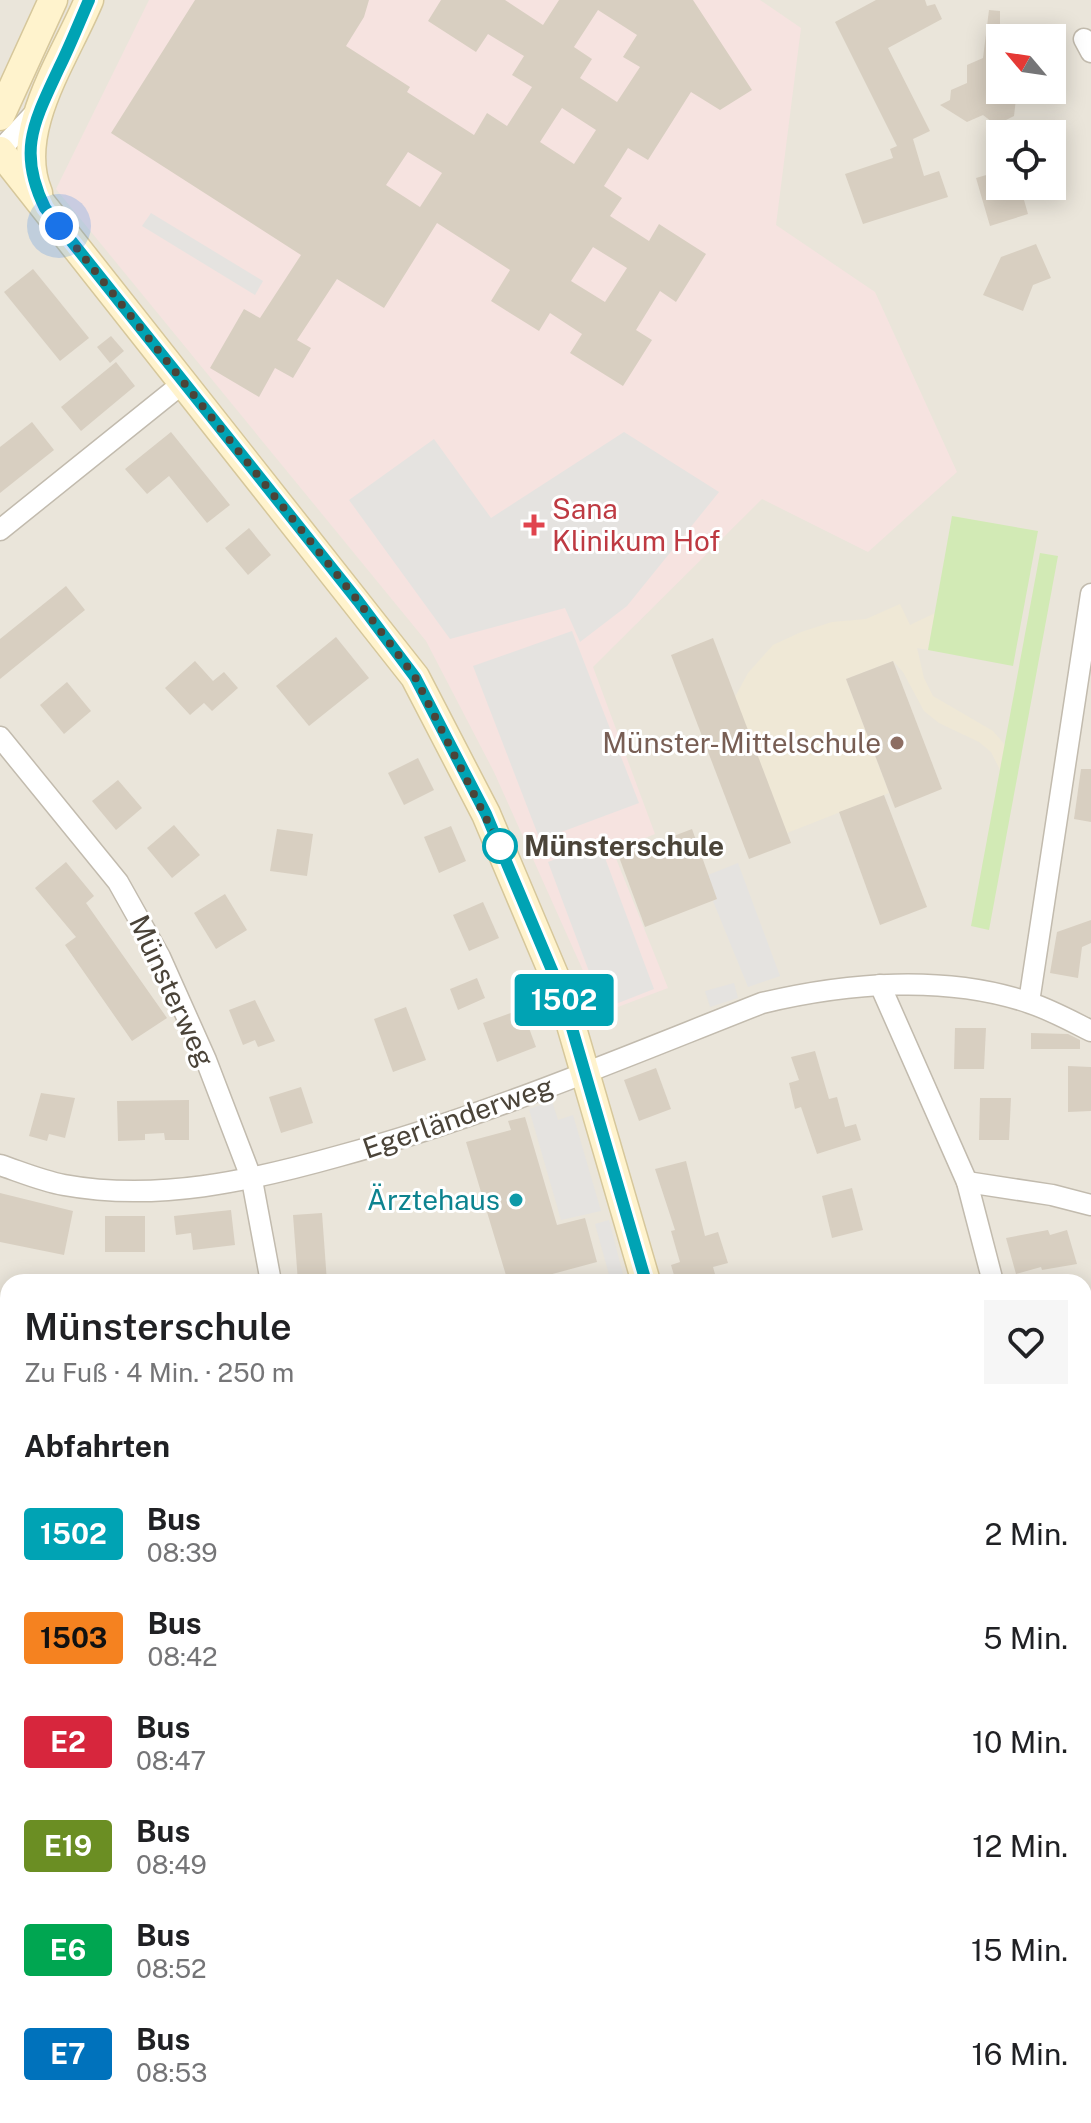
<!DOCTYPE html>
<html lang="de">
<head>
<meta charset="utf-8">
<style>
	body { margin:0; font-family:"Public Sans",sans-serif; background:#f6f6f6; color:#202124; height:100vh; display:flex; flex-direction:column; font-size:30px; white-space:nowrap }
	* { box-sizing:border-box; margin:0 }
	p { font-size:26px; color:#757577 }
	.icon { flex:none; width:44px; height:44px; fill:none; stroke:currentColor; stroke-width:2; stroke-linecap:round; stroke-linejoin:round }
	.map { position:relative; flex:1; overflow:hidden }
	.drawer { position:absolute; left:0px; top:1274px; width:1092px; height:850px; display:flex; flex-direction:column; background:#fff; border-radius:24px 24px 0 0; box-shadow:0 4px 20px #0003 }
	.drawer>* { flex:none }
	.badge { padding:0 16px; border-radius:6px; font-size:28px; line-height:52px }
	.needle { width:52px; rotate:299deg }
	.tools { position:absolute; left:986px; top:24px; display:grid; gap:16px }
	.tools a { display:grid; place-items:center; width:80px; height:80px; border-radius:0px; background:#fff; box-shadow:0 4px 20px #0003; font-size:40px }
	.you { position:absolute; width:40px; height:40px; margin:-20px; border:6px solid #fff; border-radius:50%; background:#1a73e8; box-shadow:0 0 0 12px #1a73e833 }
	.map>.badge { position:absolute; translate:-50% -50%; box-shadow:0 0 0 4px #fff }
	h2 { padding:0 24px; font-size:30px; line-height:72px }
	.round { display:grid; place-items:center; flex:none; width:84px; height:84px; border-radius:0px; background:#f6f6f6 }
	.summary { display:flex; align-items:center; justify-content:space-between; height:136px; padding:0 24px }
	h1 { font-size:38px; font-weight:600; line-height:60px }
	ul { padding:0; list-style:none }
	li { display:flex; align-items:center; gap:24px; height:104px; padding:0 24px }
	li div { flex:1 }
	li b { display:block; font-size:30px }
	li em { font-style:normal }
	li .badge { min-width:88px; font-weight:700; text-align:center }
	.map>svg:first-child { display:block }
	.residential { fill:#eae5da; fill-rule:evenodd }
	.education { fill:#efe8d6 }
	.medical { fill:#f6e3e0 }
	.green { fill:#d2eab5 }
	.parking { fill:#e5e3e0 }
	.building { fill:#d8cfc1; fill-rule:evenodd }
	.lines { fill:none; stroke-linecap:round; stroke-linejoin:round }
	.minor-casing { stroke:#c2bbae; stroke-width:23 }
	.secondary-casing { stroke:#d6c79b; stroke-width:31 }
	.minor { stroke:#fff; stroke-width:20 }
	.secondary { stroke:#fff3cd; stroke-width:28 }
	.line-casing { stroke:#fff; stroke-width:18 }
	.line { stroke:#00a3b4; stroke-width:12 }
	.walk { stroke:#4b4439; stroke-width:8; stroke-dasharray:0 14.4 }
	.health-dot { fill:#e0444e; stroke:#fff; stroke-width:3 }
	.education-dot { fill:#8d6e63; stroke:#fff; stroke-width:3 }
	.stop-dot { fill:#fff; stroke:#00a3b4; stroke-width:4 }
	.culture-dot { fill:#0f9aa8; stroke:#fff; stroke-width:3 }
	.labels { text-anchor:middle; stroke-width:6; stroke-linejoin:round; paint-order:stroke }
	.health-label { font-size:28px; fill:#be3a42; stroke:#fff; text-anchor:start }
	.education-label { font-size:28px; fill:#785e54; stroke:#fff; text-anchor:end }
	.stop-label { font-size:28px; font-weight:bold; fill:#4b4439; stroke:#fff; text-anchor:start }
	.street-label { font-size:28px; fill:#4b4439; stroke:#fff }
	.culture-label { font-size:28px; fill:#0d838f; stroke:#fff; text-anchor:end }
</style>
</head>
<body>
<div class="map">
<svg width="1091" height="2123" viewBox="0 0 1091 2123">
	<rect width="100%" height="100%" fill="#f6f3ec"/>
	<!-- residential -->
	<path class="residential" d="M0,0H1091V2123H0ZM1000,38H1052V90H1000ZM1000,134H1052V186H1000ZM8,1282H1084V2116H8Z"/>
	<!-- education -->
	<polygon class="education" points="900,604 910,625 935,613 928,650 917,648 924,678 933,696 993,731 1005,745 1000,770 991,752 979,742 939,723 924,711 903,672 893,661 846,679 889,793 787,833 735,697 748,673 773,645 801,632 832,622 866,619"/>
	<!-- medical -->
	<polygon class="medical" points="149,0 760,0 801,28 776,225 875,292 957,472 868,552 762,499 593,667 655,834 613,851 668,988 602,1013 494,772 426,641 56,189"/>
	<!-- green -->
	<g class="green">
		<polygon points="952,516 1038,531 1013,666 928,650"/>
		<polygon points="1040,553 1058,556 989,930 971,926"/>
	</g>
	<!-- parking -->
	<g class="parking">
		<polygon points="151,213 263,281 255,295 142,226"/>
		<polygon points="624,432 719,492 627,606 580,642 565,608 450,639 349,500 434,439 491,518"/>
		<polygon points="572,631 639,803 540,840 473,666"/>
		<polygon points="599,842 654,989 603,1009 548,862"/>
		<polygon points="738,863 780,976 748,987 713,901 717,899 708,875"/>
		<polygon points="734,983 738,998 710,1007 705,991"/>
		<polygon points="552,1101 558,1120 573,1115 601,1211 561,1220 529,1109"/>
		<polygon points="609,1220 625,1282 611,1282 595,1224"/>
	</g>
	<!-- building -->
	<g class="building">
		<path d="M195,0H369L364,17L346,46L410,87L407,92L474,135L487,113L507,126L532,87L512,75L524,56L488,34L476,52L428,21L441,0H505L543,25L559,0H693L752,90L720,110L691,92L648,160L628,148L604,186L622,198L610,216L649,241L659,224L706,254L676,302L660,291L636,330L652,340L623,386L570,353L582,334L550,313L539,331L491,301L510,270L437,223L384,308L337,279L297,340L311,348L293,378L275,368L259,397L210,368L244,309L260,318L301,255L111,133ZM598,10L637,35L623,57L640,67L617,102L580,78L592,59L574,47ZM562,108L596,130L574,164L540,142ZM408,152L442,173L420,207L386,185ZM593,247L627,268L605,302L571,281Z"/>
		<polygon points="876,0 925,0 927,6 935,4 942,19 888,48 930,131 913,139 924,176 939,171 948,197 863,224 845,174 893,158 890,149 897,146 835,22"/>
		<polygon points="989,10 1000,11 1000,90 1017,90 1014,116 996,125 983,115 967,122 940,105 950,100 951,90 967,83 967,65 983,58"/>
		<polygon points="1000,171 1000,186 1020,186 1028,214 990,226 976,178"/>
		<polygon points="1036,244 1051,278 1033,285 1023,311 983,295 1001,257"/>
		<polygon points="33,269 89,338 60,361 4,292"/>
		<polygon points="111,336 124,351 110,363 97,347"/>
		<polygon points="116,362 135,386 81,431 61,407"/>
		<polygon points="32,422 54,450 0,493 0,447"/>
		<polygon points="171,432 230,505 207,523 169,476 147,494 125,469"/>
		<polygon points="249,528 271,555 248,575 225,548"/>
		<polygon points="66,586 85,610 0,679 0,639"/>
		<polygon points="336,637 369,678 309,726 276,686"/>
		<polygon points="713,638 791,843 749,859 671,655"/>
		<polygon points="195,661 213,681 224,672 238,688 212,711 204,703 190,715 165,688"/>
		<polygon points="893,661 942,789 895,808 846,679"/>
		<polygon points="67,682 91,711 64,734 40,705"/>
		<polygon points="418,758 434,790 404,805 388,773"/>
		<polygon points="1081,769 1091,769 1091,822 1074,819"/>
		<polygon points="118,780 142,808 116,830 92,801"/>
		<polygon points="884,795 927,907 880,925 839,812"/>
		<polygon points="174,825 200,855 172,878 147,848"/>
		<polygon points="451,826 466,861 439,873 424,837"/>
		<polygon points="277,829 313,834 307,876 270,871"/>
		<polygon points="692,829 717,899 645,927 619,857"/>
		<polygon points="66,862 94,896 86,903 167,1018 132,1041 65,945 76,937 35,888"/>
		<polygon points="225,894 247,930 216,949 194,913"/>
		<polygon points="483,902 499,938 469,951 453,915"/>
		<polygon points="1091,920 1091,943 1082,947 1078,978 1050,973 1057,932"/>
		<polygon points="477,978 485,998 458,1010 450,989"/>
		<polygon points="255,1000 275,1041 258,1047 255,1040 243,1045 229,1010"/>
		<polygon points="406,1007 426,1060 393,1072 374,1019"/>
		<polygon points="522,1009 536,1047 497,1062 483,1023"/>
		<polygon points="955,1028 986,1028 984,1069 954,1069"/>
		<polygon points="1031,1033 1068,1034 1080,1040 1080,1049 1031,1049"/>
		<polygon points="815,1051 829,1099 837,1097 845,1127 856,1124 861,1140 817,1154 801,1107 795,1109 789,1083 799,1080 791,1057"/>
		<polygon points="1068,1066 1091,1067 1091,1111 1068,1112"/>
		<polygon points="656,1068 671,1109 639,1121 624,1080"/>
		<polygon points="301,1087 313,1123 281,1133 269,1097"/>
		<polygon points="41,1093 75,1098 65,1138 49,1134 47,1141 29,1136"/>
		<polygon points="980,1098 1011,1098 1009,1140 979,1140"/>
		<polygon points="189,1100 189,1140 165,1140 164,1133 145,1134 145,1140 118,1141 117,1101"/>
		<polygon points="525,1117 557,1225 585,1218 597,1262 545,1276 547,1282 508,1282 466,1142 511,1130 508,1121"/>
		<polygon points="686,1161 705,1236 718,1232 728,1263 713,1267 715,1274 676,1282 671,1265 680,1262 671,1231 675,1230 655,1169"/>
		<polygon points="852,1188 863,1230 832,1238 822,1196"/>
		<polygon points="0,1193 73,1211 64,1255 0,1242"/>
		<polygon points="231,1210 235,1245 193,1250 191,1233 176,1235 174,1216"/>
		<polygon points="322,1213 327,1282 298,1282 293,1215"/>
		<rect x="105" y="1216" width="40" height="36"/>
		<polygon points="1048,1230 1050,1235 1067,1230 1077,1264 1042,1270 1041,1267 1016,1274 1006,1238"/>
	</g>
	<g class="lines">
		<!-- minor casing -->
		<g class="minor-casing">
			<g id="minor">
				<polyline points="1084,39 1091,52"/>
				<polyline points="0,150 36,112"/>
				<polyline points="0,530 183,383"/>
				<polyline points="0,737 118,882 160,957 206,1060 252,1180 271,1282"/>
				<polyline points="880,985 967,1182 993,1282"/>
				<polyline points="1029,1002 1091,594"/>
				<path d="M0,1165C21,1172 42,1181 64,1185C157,1202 250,1181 339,1156C484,1117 622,1058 762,1003C846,983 945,974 1030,1003C1051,1010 1071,1021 1091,1031"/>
				<polyline points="967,1182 1052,1195 1091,1205"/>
				<polyline points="0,1526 8,1530"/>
				<polyline points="1084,1599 1091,1622"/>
				<polyline points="0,1904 8,1908"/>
				<polyline points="0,2041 8,2027"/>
				<polyline points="174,2116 177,2123"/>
			</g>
		</g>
		<!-- secondary casing -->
		<g class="secondary-casing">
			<g id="secondary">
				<polyline points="0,116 53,0"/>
				<polyline points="0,151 415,677 486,814 562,994 646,1282"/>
				<path d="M38,193C12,131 65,58 89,0"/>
				<polyline points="951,2116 956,2123"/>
			</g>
		</g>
		<!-- minor -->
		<use href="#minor" class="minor"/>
		<!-- secondary -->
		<use href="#secondary" class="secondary"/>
	</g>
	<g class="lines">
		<!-- line casing -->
		<g class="line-casing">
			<path id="line" d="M89,0C79,23 70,46 59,68C34,122 17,151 45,208L358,601L415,677L486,814L562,994L646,1282"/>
		</g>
		<!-- line -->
		<use href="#line" class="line"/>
		<!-- walk -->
		<polyline class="walk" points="59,226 358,601 415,677 500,846"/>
	</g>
	<!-- markers -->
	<path class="health-dot" d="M530 513h8v8h8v8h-8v8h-8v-8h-8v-8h8z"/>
	<circle class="education-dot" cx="897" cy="743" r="8"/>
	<circle class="stop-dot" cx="500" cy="846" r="16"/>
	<circle class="culture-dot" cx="516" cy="1200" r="8"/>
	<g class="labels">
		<!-- health labels -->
		<g class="health-label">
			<text x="552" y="519">Sana<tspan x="552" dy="32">Klinikum Hof</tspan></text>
		</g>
		<!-- education labels -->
		<g class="education-label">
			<text x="881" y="753">Münster-Mittelschule</text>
		</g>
		<!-- stop labels -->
		<g class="stop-label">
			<text x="524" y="856">Münsterschule</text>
		</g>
		<!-- street labels -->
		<g class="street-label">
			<text transform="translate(172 991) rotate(65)" y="10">Münsterweg</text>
			<text transform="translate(458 1117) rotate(-19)" y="10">Egerländerweg</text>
		</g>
		<!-- culture labels -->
		<g class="culture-label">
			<text x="500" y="1210">Ärztehaus</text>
		</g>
	</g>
</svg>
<div class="tools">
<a><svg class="needle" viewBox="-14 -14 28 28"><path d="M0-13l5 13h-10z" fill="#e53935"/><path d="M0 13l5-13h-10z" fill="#757577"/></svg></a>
<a><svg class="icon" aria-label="locate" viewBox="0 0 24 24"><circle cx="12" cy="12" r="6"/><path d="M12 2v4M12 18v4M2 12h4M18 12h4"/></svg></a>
</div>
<div class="you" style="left:59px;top:226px"></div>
<b class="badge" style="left:564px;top:1000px;background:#00a3b4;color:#fff">1502</b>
<section class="drawer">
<div class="summary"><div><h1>Münsterschule</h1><p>Zu Fuß · 4 Min. · 250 m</p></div><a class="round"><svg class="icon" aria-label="heart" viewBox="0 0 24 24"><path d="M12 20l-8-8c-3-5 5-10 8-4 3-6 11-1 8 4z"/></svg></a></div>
<h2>Abfahrten</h2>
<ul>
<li><span class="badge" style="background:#00a3b4;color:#fff">1502</span><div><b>Bus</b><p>08:39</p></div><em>2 Min.</em></li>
<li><span class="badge" style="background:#f58220;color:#111">1503</span><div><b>Bus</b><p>08:42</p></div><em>5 Min.</em></li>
<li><span class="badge" style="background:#d7263d;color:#fff">E2</span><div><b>Bus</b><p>08:47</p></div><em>10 Min.</em></li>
<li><span class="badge" style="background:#6b8e23;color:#fff">E19</span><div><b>Bus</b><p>08:49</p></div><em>12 Min.</em></li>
<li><span class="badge" style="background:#00a651;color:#fff">E6</span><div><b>Bus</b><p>08:52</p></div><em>15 Min.</em></li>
<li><span class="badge" style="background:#0072bc;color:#fff">E7</span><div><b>Bus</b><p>08:53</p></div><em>16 Min.</em></li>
</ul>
</section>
</div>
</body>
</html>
